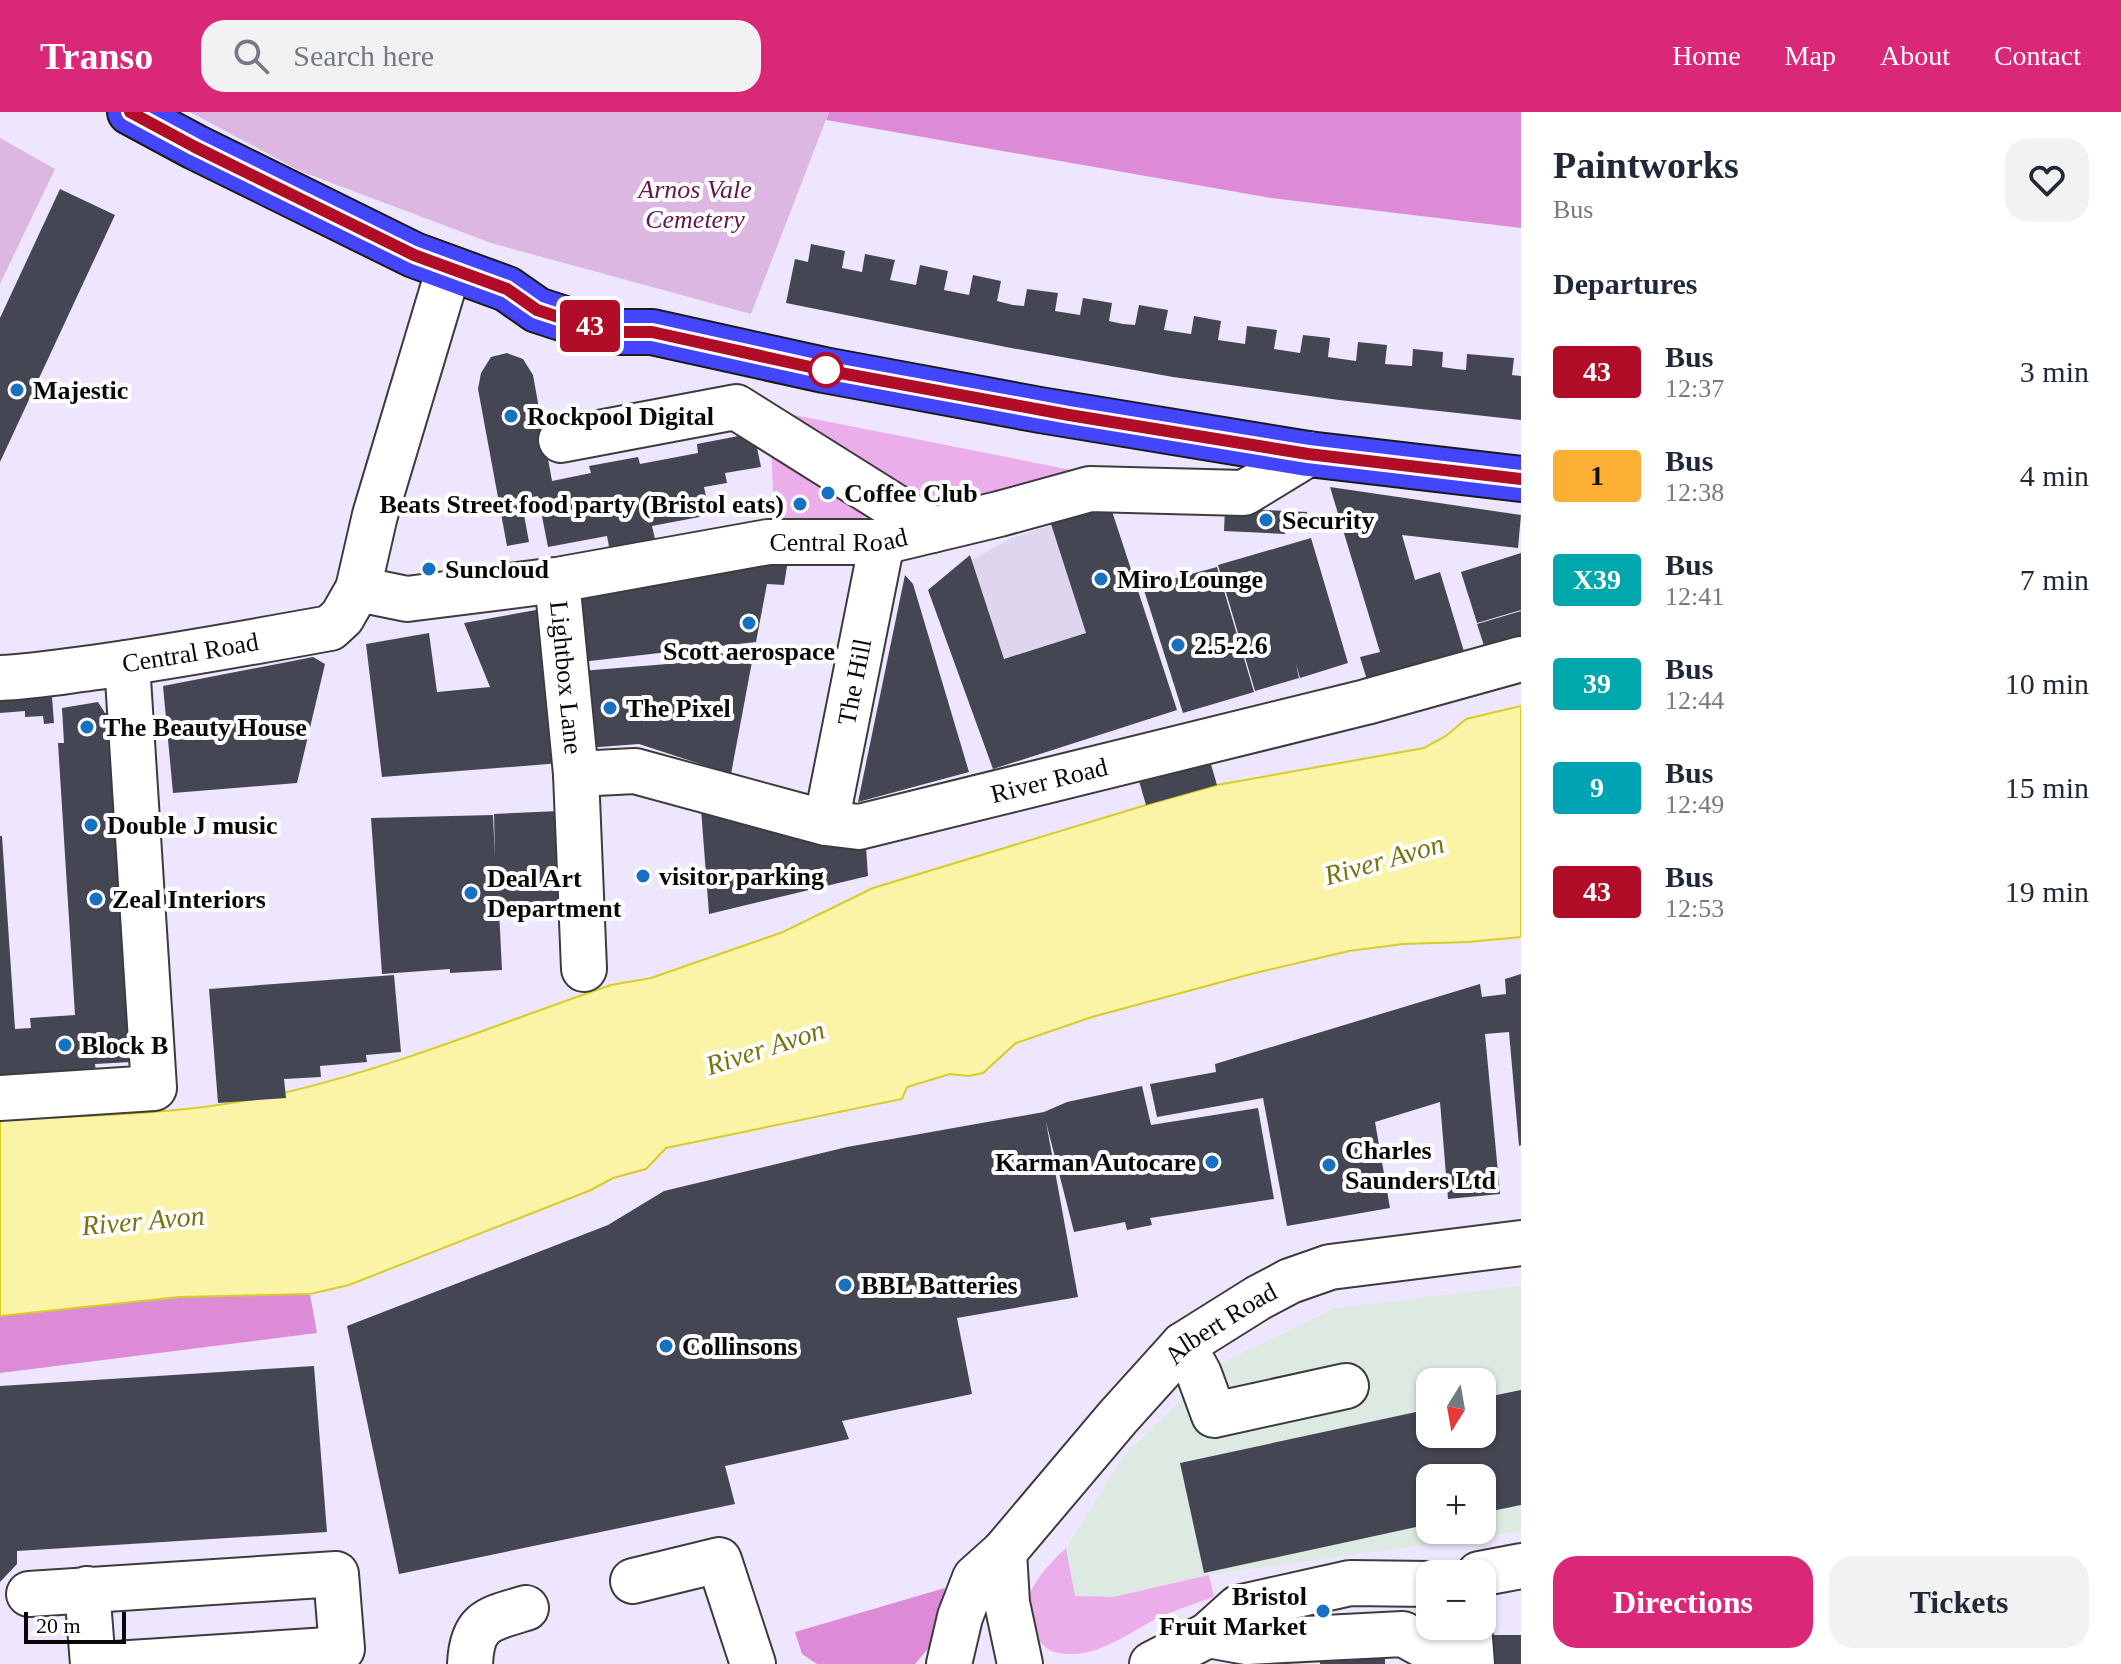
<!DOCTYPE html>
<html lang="en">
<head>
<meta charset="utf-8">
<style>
	body { margin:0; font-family:Georgia,serif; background:#f2f2f3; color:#1f2937; height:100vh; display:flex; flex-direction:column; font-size:30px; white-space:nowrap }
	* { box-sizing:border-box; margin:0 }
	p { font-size:26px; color:#747a83 }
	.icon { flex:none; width:44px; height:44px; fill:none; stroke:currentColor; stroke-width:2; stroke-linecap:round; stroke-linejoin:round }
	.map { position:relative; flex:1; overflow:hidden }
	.panel { display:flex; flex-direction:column; background:#fff; width:600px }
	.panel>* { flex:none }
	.badge { padding:0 16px; border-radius:6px; font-size:28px; line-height:52px }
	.needle { width:52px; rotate:191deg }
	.buttons { position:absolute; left:1416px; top:1256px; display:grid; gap:16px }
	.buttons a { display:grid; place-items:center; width:80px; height:80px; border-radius:16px; background:#fff; box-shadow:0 2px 6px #0004; font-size:40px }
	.scale { position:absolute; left:24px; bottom:20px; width:102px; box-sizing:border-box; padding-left:8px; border:4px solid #090909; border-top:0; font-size:22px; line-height:28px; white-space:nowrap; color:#090909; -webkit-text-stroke:6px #fff; paint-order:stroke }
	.map>.badge { position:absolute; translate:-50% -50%; box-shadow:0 0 0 4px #fff }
	h2 { padding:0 32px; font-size:30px; line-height:72px }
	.round { display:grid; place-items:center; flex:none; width:84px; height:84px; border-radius:24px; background:#f2f2f3 }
	.headline { display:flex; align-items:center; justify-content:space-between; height:136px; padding:0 32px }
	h1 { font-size:38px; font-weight:800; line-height:60px }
	.primary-button { display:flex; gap:16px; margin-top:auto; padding:16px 32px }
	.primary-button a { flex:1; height:92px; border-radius:24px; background:#db2777; color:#fff; font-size:32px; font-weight:800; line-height:92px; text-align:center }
	.primary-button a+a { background:#f2f2f3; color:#1f2937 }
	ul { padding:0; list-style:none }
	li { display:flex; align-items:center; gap:24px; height:104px; padding:0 32px }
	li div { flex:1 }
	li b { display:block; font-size:30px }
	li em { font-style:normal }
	li .badge { min-width:88px; font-weight:700; text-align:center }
	header { display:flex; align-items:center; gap:48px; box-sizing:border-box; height:112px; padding:0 40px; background:#db2777; color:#fff }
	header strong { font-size:38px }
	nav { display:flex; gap:44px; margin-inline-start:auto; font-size:28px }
	.search { width:560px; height:72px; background:#f2f2f3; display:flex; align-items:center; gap:20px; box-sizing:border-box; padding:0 28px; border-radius:24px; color:#747a83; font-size:30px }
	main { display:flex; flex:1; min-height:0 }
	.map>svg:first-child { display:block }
	.industrial { fill:#dceae2; fill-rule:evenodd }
	.green { fill:#ecadeb }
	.forest { fill:#de8bd7 }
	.cemetery { fill:#dbb7e1 }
	.plaza { fill:#ddd6ee }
	.water { fill:#fbf3a6; stroke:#d8cc27; stroke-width:2 }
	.building { fill:#454653 }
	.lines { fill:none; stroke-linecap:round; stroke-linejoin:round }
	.minor-casing { stroke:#3c3c3c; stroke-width:48 }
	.highway-casing { stroke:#1a1a1a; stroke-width:48 }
	.minor { stroke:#fff; stroke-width:44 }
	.highway { stroke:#4446ff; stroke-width:44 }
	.line-casing { stroke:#fff; stroke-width:18 }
	.line { stroke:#b10d28; stroke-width:12 }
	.stop-dot { fill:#fff; stroke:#b10d28; stroke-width:4 }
	.poi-dot { fill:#1870c3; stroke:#fff; stroke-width:3 }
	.labels { text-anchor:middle; stroke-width:8; stroke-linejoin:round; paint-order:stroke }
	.park-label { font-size:26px; font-style:italic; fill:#65164b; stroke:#fff }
	.poi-label { font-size:26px; font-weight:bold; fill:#090909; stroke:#fff; text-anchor:start }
	.street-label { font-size:26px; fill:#090909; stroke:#fff }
	.water-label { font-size:28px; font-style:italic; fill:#77740d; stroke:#fff }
</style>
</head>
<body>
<header>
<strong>Transo</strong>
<div class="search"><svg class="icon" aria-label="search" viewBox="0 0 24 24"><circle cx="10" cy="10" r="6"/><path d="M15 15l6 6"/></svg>Search here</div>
<nav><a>Home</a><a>Map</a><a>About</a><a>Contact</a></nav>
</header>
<main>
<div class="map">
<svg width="1521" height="1552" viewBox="0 0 1521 1552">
	<rect width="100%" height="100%" fill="#eee6ff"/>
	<!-- industrial -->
	<path class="industrial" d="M1521,1174V1419L1209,1463L1113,1485L1074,1484L1066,1436L1122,1346L1217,1253L1336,1196ZM1430,1270H1482V1322H1430ZM1430,1366H1482V1418H1430Z"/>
	<!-- green -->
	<g class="green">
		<polygon points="774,299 1092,362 943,397 832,409 774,408 771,330"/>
		<path d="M1066,1436L1075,1484L1113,1485L1209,1463L1214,1485C1197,1491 1178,1497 1162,1504C1126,1521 1093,1552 1051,1539C1039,1531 1033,1523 1031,1510C1030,1504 1027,1497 1028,1491C1029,1472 1053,1448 1066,1436Z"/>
	</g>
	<!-- forest -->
	<g class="forest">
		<polygon points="829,0 1521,0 1521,116 1271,86 826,8"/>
		<polygon points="310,1182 317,1221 0,1261 0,1204 179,1185"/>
		<polygon points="945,1476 932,1532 915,1552 817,1552 802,1542 795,1520"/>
	</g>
	<!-- cemetery -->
	<g class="cemetery">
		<polygon points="190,0 829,0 751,202 491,131 300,59"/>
		<polygon points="0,26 55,57 0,172"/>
	</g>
	<!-- plaza -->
	<polygon class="plaza" points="1051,413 1086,521 1004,547 972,448 1009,427"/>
	<!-- water -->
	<path class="water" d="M1521,594V825L1468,830L1403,832L1349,839L1251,862L1092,905L1016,931L983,961L969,964L950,962L907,975L902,987L666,1036L646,1057L613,1066L591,1078L349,1173L310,1182L179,1185L0,1204V1008C95,1003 190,1003 283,981C395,955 503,910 611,873L651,866L783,820L873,776L1146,693L1217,673L1424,636L1446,624L1466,607Z"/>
	<!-- building -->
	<g class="building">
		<polygon points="60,77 115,103 0,350 0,206"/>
		<polygon points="811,132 845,139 842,156 862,160 865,142 895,148 890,168 916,173 920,153 948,159 944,178 969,183 973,163 1001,169 997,189 1013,193 1024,194 1027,177 1058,181 1055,199 1080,203 1083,186 1112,191 1109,209 1123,212 1135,213 1139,193 1168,198 1164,218 1191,222 1194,204 1221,209 1218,228 1245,232 1247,214 1277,218 1274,237 1300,241 1303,223 1330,226 1328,245 1356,249 1358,230 1387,233 1385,252 1412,254 1413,237 1443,240 1442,255 1456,257 1466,258 1467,242 1514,246 1512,263 1521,264 1521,308 1339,288 1173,265 1006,235 786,191 795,147 808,150"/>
		<polygon points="507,241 523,247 533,263 552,369 591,361 589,354 638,345 640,352 698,341 697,332 754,321 761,355 725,361 727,371 704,375 710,403 652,414 656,431 610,440 607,424 548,435 538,384 521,387 529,430 507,434 478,277 481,261 491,245"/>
		<polygon points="1330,375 1521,403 1518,436 1402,423 1415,468 1440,460 1469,556 1371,581 1360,545 1380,540"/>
		<polygon points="1109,390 1177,598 993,657 928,478 970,443 1004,547 1086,521 1050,409"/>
		<polygon points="1225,396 1307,400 1306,417 1286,416 1285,422 1224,419"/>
		<polygon points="1311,426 1348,551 1300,566 1296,552 1299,566 1255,579 1218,453"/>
		<polygon points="1521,441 1521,498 1477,511 1461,460"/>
		<polygon points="789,442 784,473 767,472 756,530 581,550 576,484"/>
		<polygon points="1217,455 1254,580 1183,601 1143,475"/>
		<polygon points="905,463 913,472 969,660 858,690"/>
		<polygon points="547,496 561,651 382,665 366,532 429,521 437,580 490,575 464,511"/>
		<polygon points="1521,499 1521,536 1488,546 1477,512"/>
		<polygon points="754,539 731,662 639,632 586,636 581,559 680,551 680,545"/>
		<polygon points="313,545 325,552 297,671 173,681 163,574"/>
		<polygon points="52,585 54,611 44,612 43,604 25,605 25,599 0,601 0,588"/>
		<polygon points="98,590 105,601 109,601 131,950 95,952 96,961 0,967 0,724 2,724 15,917 31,916 30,906 75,903 58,631 64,631 62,596"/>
		<polygon points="1208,642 1217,673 1146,693 1137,662"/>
		<polygon points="701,697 866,735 868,764 709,802"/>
		<polygon points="559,699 565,793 499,798 502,858 450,861 450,857 382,862 371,706 493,703 495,745 494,702"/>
		<polygon points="1521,862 1521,1033 1519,1034 1509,920 1485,922 1500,1082 1448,1087 1440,990 1375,1010 1390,1096 1287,1114 1263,986 1157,1005 1150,972 1216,960 1215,952 1480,872 1482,885 1506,882 1505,867"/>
		<polygon points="394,863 401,940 366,943 367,950 320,954 321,965 284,967 286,986 218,991 209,877"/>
		<polygon points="1142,974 1151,1013 1258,996 1274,1087 1150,1106 1152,1113 1127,1118 1125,1110 1074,1120 1046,1010 1078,1185 957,1206 972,1282 842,1309 849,1327 725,1354 735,1392 399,1462 347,1214 608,1113 664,1079 847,1035 1044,1000 1067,990"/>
		<polygon points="314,1254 327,1420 17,1439 17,1452 0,1470 0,1274"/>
		<polygon points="1521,1278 1521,1393 1482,1401 1482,1366 1430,1366 1430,1412 1204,1461 1180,1351 1430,1297 1430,1322 1482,1322 1482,1286"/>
		<polygon points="1491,1523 1521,1523 1521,1552 1493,1552"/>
		<polygon points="1385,1546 1385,1552 1320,1552 1320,1550"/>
	</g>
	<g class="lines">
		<!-- minor casing -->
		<g class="minor-casing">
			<g id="minor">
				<polyline points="561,328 736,295 932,418"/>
				<path id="s1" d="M557,468L576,662L584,857"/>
				<path id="s2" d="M358,477L407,487L557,468L768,430H882L999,402L1090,377L1244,381L1308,342"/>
				<path id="s3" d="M0,566C33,565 66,559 98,555C176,544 253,530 330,516L342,505L358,477L375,403L449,156"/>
				<path id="s4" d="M576,662L635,659L826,711L859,715L1366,590L1521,547"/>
				<path id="s5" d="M826,711L882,430"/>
				<polyline points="0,986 154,976 127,551"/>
				<polyline points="1183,1233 1199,1262 1214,1303 1346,1274"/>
				<polyline points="1004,1440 1007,1491 1020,1552"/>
				<polyline points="1479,1462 1521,1454"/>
				<polyline points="633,1469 719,1448 753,1552"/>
				<polyline points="87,1477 93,1552"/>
				<polyline points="29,1482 336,1462 342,1537 115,1552"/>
				<polyline points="1469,1514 1472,1552"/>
				<polyline points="1208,1523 1247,1530 1403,1522 1427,1535 1441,1552"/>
				<path d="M470,1552C472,1508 489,1507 526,1496"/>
				<path id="s6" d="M949,1552L960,1505L975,1466L1004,1440L1118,1305L1183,1233L1258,1186L1290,1169L1330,1155L1521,1131"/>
				<polyline points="1152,1552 1208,1523 1238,1496 1350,1471 1430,1472"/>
			</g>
		</g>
		<!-- highway casing -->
		<g class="highway-casing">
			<polyline id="highway" points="130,0 195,35 414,143 507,177 537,198 580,212 620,220 652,220 824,258 1040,298 1308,342 1521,367"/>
		</g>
		<!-- minor -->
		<use href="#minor" class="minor"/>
		<!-- highway -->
		<use href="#highway" class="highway"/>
	</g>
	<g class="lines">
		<!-- line casing -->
		<g class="line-casing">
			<polyline id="line" points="130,0 195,35 414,143 507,177 537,198 580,212 620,220 652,220 824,258 1069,303 1308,342 1521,367"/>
		</g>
		<!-- line -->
		<use href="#line" class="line"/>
	</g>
	<!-- markers -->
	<circle class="stop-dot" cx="826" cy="258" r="16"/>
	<g class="poi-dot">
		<circle cx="17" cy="278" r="8"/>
		<circle cx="511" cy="304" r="8"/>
		<circle cx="828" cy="381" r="8"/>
		<circle cx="800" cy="392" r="8"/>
		<circle cx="1266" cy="408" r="8"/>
		<circle cx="429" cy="457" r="8"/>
		<circle cx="1101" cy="467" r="8"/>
		<circle cx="749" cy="511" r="8"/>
		<circle cx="1178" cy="533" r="8"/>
		<circle cx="610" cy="596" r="8"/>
		<circle cx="87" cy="615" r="8"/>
		<circle cx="91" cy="713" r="8"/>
		<circle cx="643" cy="764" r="8"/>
		<circle cx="471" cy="781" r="8"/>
		<circle cx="96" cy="787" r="8"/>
		<circle cx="65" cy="933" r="8"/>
		<circle cx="1212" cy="1050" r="8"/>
		<circle cx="1329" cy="1053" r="8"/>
		<circle cx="845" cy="1173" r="8"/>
		<circle cx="666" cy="1234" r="8"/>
		<circle cx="1323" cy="1499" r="8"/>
	</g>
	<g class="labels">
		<!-- park labels -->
		<g class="park-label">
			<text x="695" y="86">Arnos Vale<tspan x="695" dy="30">Cemetery</tspan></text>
		</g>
		<!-- poi labels -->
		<g class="poi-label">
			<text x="33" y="287">Majestic</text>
			<text x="527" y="313">Rockpool Digital</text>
			<text x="844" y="390">Coffee Club</text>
			<text x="784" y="401" text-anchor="end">Beats Street food party (Bristol eats)</text>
			<text x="1282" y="417">Security</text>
			<text x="445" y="466">Suncloud</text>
			<text x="1117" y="476">Miro Lounge</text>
			<text x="1194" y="542">2.5-2.6</text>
			<text x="749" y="548" text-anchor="middle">Scott aerospace</text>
			<text x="626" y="605">The Pixel</text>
			<text x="103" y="624">The Beauty House</text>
			<text x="107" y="722">Double J music</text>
			<text x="659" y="773">visitor parking</text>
			<text x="487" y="775">Deal Art<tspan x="487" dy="30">Department</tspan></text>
			<text x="112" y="796">Zeal Interiors</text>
			<text x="81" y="942">Block B</text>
			<text x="1345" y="1047">Charles<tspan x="1345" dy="30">Saunders Ltd</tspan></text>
			<text x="1196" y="1059" text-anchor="end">Karman Autocare</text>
			<text x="861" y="1182">BBL Batteries</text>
			<text x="682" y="1243">Collinsons</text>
			<text x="1307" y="1493" text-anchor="end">Bristol<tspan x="1307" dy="30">Fruit Market</tspan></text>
		</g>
		<!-- street labels -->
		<g class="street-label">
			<text dy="9" stroke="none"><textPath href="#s2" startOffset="486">Central Road</textPath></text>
			<text dy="9" stroke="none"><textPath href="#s3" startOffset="192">Central Road</textPath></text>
			<text dy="9" stroke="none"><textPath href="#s1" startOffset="98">Lightbox Lane</textPath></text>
			<text dy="9" stroke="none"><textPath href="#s5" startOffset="144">The Hill</textPath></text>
			<text dy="9" stroke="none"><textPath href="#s4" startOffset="486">River Road</textPath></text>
			<text dy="9" stroke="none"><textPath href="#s6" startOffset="446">Albert Road</textPath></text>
		</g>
		<!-- water labels -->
		<g class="water-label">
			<text transform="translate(1384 747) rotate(-16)" y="10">River Avon</text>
			<text transform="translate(765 935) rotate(-18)" y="10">River Avon</text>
			<text transform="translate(143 1108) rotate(-5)" y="10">River Avon</text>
		</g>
	</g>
</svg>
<div class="buttons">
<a><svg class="needle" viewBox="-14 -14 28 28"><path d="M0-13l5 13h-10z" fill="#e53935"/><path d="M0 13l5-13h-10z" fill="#747a83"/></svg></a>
<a>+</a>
<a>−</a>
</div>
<div class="scale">20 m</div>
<b class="badge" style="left:590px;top:214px;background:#b10d28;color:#fff">43</b>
</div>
<section class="panel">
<div class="headline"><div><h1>Paintworks</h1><p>Bus</p></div><a class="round"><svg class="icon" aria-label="heart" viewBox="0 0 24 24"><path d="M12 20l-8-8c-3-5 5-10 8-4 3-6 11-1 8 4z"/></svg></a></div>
<h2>Departures</h2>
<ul>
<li><span class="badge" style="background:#b10d28;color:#fff">43</span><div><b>Bus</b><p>12:37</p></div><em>3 min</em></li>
<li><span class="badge" style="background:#fbb033;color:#111">1</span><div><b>Bus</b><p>12:38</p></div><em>4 min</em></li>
<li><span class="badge" style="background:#00a8ad;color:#fff">X39</span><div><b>Bus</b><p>12:41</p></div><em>7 min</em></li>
<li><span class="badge" style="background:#00a8ad;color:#fff">39</span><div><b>Bus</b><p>12:44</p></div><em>10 min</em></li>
<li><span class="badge" style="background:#00a3b4;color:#fff">9</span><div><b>Bus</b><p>12:49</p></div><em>15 min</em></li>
<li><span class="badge" style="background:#b10d28;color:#fff">43</span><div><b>Bus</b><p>12:53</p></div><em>19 min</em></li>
</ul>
<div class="primary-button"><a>Directions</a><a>Tickets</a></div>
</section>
</main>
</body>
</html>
